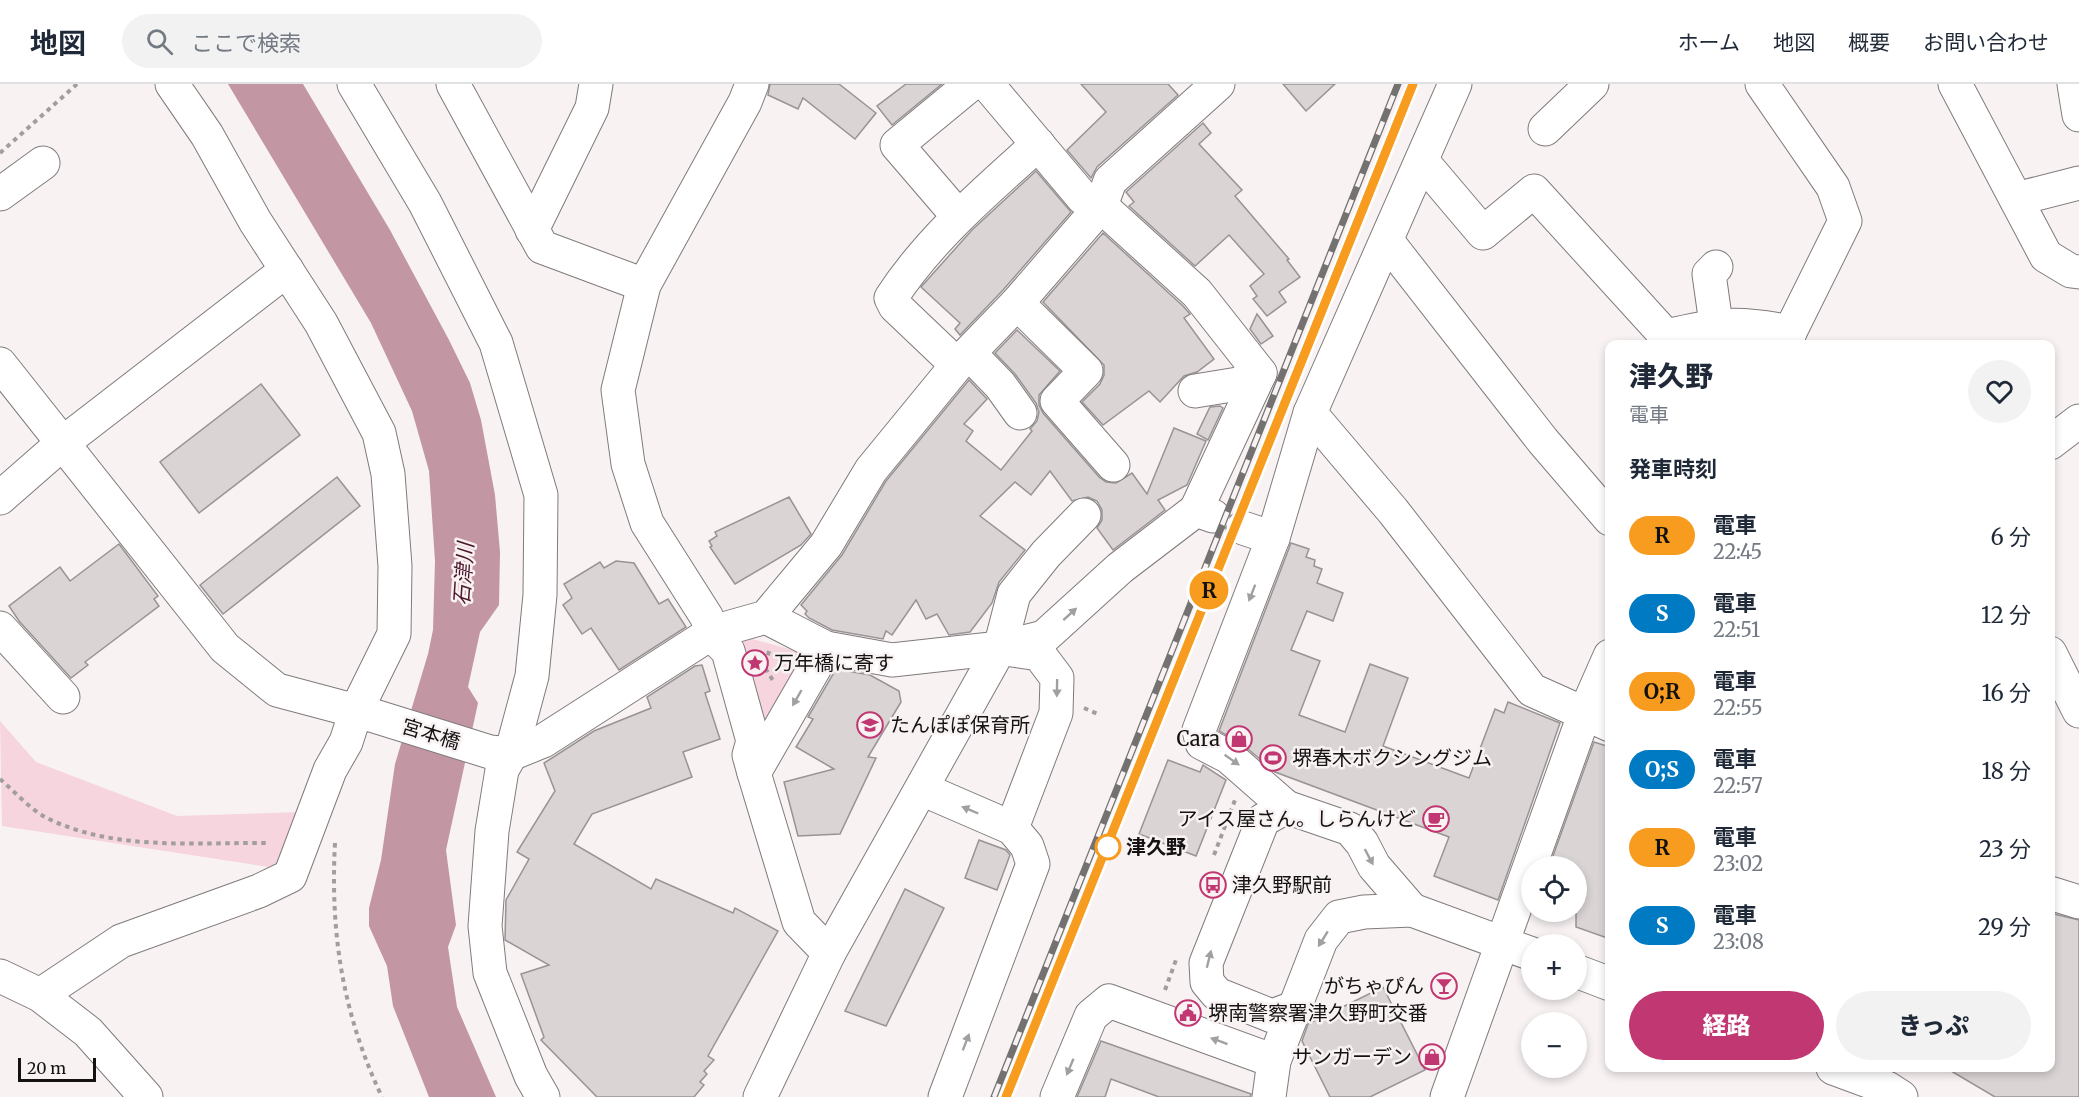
<!DOCTYPE html>
<html lang="ja">
<head>
<meta charset="utf-8">
<style>
	body { margin:0; font-family:Merriweather,"Noto Sans JP",serif; background:#f2f2f3; color:#1f2937; height:100vh; display:flex; flex-direction:column; font-size:22px; white-space:nowrap }
	* { box-sizing:border-box; margin:0 }
	p { font-size:20px; color:#747a83 }
	.icon { flex:none; width:33px; height:33px; fill:none; stroke:currentColor; stroke-width:2; stroke-linecap:round; stroke-linejoin:round }
	.map { position:relative; flex:1; overflow:hidden }
	.sheet { position:absolute; left:1605px; top:256px; width:450px; height:732px; display:flex; flex-direction:column; background:#fff; border-radius:12px; box-shadow:0 3px 9px #0003 }
	.sheet>* { flex:none }
	.badge { padding:0 12px; border-radius:20px; font-size:21px; line-height:39px }
	.buttons { position:absolute; left:1521px; top:772px; display:grid; gap:12px }
	.buttons a { display:grid; place-items:center; width:66px; height:66px; border-radius:50%; background:#fff; box-shadow:0 3px 9px #0003; font-size:30px }
	.scale { position:absolute; left:18px; bottom:15px; width:78px; box-sizing:border-box; padding-left:6px; border:3px solid #141212; border-top:0; font-size:16px; line-height:21px; white-space:nowrap; color:#141212; -webkit-text-stroke:4px #f8f2f3; paint-order:stroke }
	.map>.badge { position:absolute; translate:-50% -50%; box-shadow:0 0 0 3px #fff }
	h2 { padding:0 24px; font-size:22px; line-height:54px }
	.round { display:grid; place-items:center; flex:none; width:63px; height:63px; border-radius:32px; background:#f2f2f3 }
	.head { display:flex; align-items:center; justify-content:space-between; height:102px; padding:0 24px }
	h1 { font-size:28px; font-weight:800; line-height:45px }
	.cta { display:flex; gap:12px; margin-top:auto; padding:12px 24px }
	.cta a { flex:1; height:69px; border-radius:36px; background:#c13772; color:#fff; font-size:24px; font-weight:800; line-height:69px; text-align:center }
	.cta a+a { background:#f2f2f3; color:#1f2937 }
	ul { padding:0; list-style:none }
	li { display:flex; align-items:center; gap:18px; height:78px; padding:0 24px }
	li div { flex:1 }
	li b { display:block; font-size:22px }
	li em { font-style:normal }
	li .badge { min-width:66px; font-weight:700; text-align:center }
	header { display:flex; align-items:center; gap:36px; box-sizing:border-box; height:84px; padding:0 30px; background:#fff; border-bottom:2px solid #e0e1e3 }
	header strong { font-size:28px }
	nav { display:flex; gap:33px; margin-inline-start:auto; font-size:21px }
	.search { width:420px; height:54px; background:#f2f2f3; display:flex; align-items:center; gap:15px; box-sizing:border-box; padding:0 21px; border-radius:33px; color:#747a83; font-size:22px }
	.map>svg:first-child { display:block }
	.green { fill:#f6d5de }
	.water { fill:#c296a3 }
	.building { fill:#dad4d5; stroke:#999394; stroke-width:1.5 }
	.lines { fill:none; stroke-linecap:round; stroke-linejoin:round }
	.minor-casing { stroke:#807a7c; stroke-width:35 }
	.path { stroke:#a29d9e; stroke-width:4; stroke-dasharray:4.5 4.5; stroke-linecap:butt }
	.minor { stroke:#fff; stroke-width:33 }
	.rail-casing { stroke:#747171; stroke-width:7 }
	.rail { stroke:#f8f2f3; stroke-width:4.5; stroke-dasharray:14; stroke-linecap:butt }
	.oneway { fill:#a1a0a0 }
	.line-casing { stroke:#fff; stroke-width:14 }
	.line { stroke:#f79c1f; stroke-width:9 }
	.stop-dot { fill:#fff; stroke:#f79c1f; stroke-width:3 }
	.labels { text-anchor:middle; stroke-width:5; stroke-linejoin:round; paint-order:stroke }
	.poi-label { font-size:20px; fill:#141212; stroke:#f8f2f3; text-anchor:start }
	.street-label { font-size:20px; fill:#141212; stroke:#f8f2f3 }
	.stop-label { font-size:20px; font-weight:bold; fill:#141212; stroke:#f8f2f3; text-anchor:start }
	.water-label { font-size:21px; font-style:italic; fill:#4e182d; stroke:#f8f2f3 }
</style>
</head>
<body>
<header>
<strong>地図</strong>
<div class="search"><svg class="icon" aria-label="search" viewBox="0 0 24 24"><circle cx="10" cy="10" r="6"/><path d="M15 15l6 6"/></svg>ここで検索</div>
<nav><a>ホーム</a><a>地図</a><a>概要</a><a>お問い合わせ</a></nav>
</header>
<div class="map">
<svg width="2079" height="1013" viewBox="0 0 2079 1013">
	<rect width="100%" height="100%" fill="#f8f2f3"/>
	<!-- green -->
	<g class="green">
		<polygon points="749,554 803,569 808,579 763,649 739,560"/>
		<polygon points="0,637 36,678 177,732 302,728 282,785 2,742"/>
	</g>
	<!-- water -->
	<polygon class="water" points="228,0 303,0 390,146 449,256 470,299 481,336 495,411 500,468 499,521 480,548 468,603 478,619 446,766 456,841 448,863 457,923 496,1013 429,1013 393,922 387,882 369,842 369,824 381,776 395,680 428,570 433,546 435,477 429,387 412,327 371,239"/>
	<!-- building -->
	<g class="building">
		<polygon points="770,0 839,0 876,29 855,55 803,14 798,25 768,11"/>
		<polygon points="906,0 942,0 892,41 877,22"/>
		<polygon points="1081,0 1168,0 1178,11 1097,83 1091,94 1067,66 1106,28"/>
		<polygon points="1283,0 1335,0 1306,27"/>
		<polygon points="1203,39 1211,49 1199,60 1242,106 1235,112 1289,175 1287,176 1300,193 1279,208 1286,218 1267,232 1253,215 1257,212 1250,202 1264,190 1229,151 1195,182 1129,122 1134,118 1126,108"/>
		<polygon points="1036,87 1071,128 1003,206 960,251 955,245 960,239 921,203 972,146"/>
		<polygon points="1103,149 1183,222 1190,230 1184,234 1214,275 1197,288 1184,292 1160,318 1149,307 1103,341 1082,318 1100,300 1104,291 1104,281 1043,218"/>
		<polygon points="1257,230 1273,252 1261,260 1250,245"/>
		<polygon points="1017,246 1060,287 1039,311 1039,321 1043,329 1099,393 1106,398 1116,399 1132,389 1147,410 1174,344 1206,357 1187,401 1158,416 1165,426 1113,466 1097,444 1102,436 1102,426 1097,417 1088,413 1072,417 1050,387 1031,411 1015,398 980,432 1025,466 999,498 992,519 970,548 949,551 937,530 926,535 916,516 892,551 886,547 883,555 832,546 809,534 805,530 807,527 801,521 842,471 886,397 969,296 987,315 964,340 973,347 966,357 1001,386 1032,347 1030,345 1037,337 1039,328 1036,319 1015,290 995,269"/>
		<polygon points="261,300 300,351 199,429 160,378"/>
		<polygon points="1220,322 1223,324 1208,356 1197,350 1210,323"/>
		<polygon points="337,393 360,422 223,530 200,501"/>
		<polygon points="789,413 811,450 801,461 735,500 710,463 712,462 709,457 717,452 715,448"/>
		<polygon points="1291,459 1309,465 1306,473 1315,476 1314,482 1322,485 1317,499 1343,509 1333,537 1307,527 1291,566 1320,577 1299,631 1345,648 1370,580 1408,594 1383,662 1469,694 1495,625 1504,629 1508,618 1560,639 1498,816 1434,792 1449,753 1275,688 1241,659 1219,647"/>
		<polygon points="119,460 158,512 154,515 159,522 85,578 88,581 71,594 19,537 9,522 60,483 70,497"/>
		<polygon points="616,477 634,479 659,520 668,515 686,543 619,586 591,544 582,550 563,521 572,514 564,500 600,478 604,484"/>
		<polygon points="702,581 710,607 705,609 720,655 683,668 692,693 592,730 574,760 651,805 656,795 733,829 735,824 778,847 708,972 714,976 704,987 707,990 700,998 704,1001 694,1013 597,1013 541,956 544,953 521,890 549,881 505,856 506,816 529,775 517,768 555,707 544,679 594,647 651,624 647,613 695,582"/>
		<polygon points="836,585 870,591 899,607 901,618 868,673 876,674 840,750 798,752 784,698 834,685 796,663 813,635 808,633"/>
		<polygon points="1594,658 1610,663 1610,855 1576,843 1576,783 1549,783"/>
		<polygon points="1168,676 1200,688 1203,681 1226,696 1196,772 1139,750"/>
		<polygon points="979,756 1006,766 1010,771 997,806 965,794"/>
		<polygon points="905,805 944,824 886,942 845,927"/>
		<polygon points="2050,829 2079,836 2079,1013 1995,1013 1946,984 2050,984"/>
		<polygon points="1383,903 1425,986 1370,1013 1330,1013 1302,957 1308,940"/>
		<polygon points="1101,957 1251,1010 1250,1013 1159,1013 1111,995 1105,1013 1077,1013"/>
	</g>
	<g class="lines">
		<!-- minor casing -->
		<g class="minor-casing">
			<g id="minor">
				<polyline points="354,0 425,119 496,259 541,411 540,511 532,592 511,670 502,686 492,747 485,842 490,889 531,992 543,1013"/>
				<polyline points="453,0 542,163 644,201"/>
				<polyline points="752,0 745,18 644,201 618,306 628,380 647,439 706,532 718,557 728,567 753,657 749,671 754,689 799,838 829,869"/>
				<polyline points="987,0 1083,114 1101,122 1197,209 1260,289 1196,426"/>
				<polyline points="1762,0 1833,103 1845,137 1790,248 1786,261"/>
				<polyline points="1955,0 2046,172 2071,187 2079,188"/>
				<polyline points="2074,0 2079,31"/>
				<polyline points="1545,45 1592,0"/>
				<path d="M1422,77L1483,149L1534,107L1666,252C1717,240 1738,237 1790,248"/>
				<polyline points="0,110 43,79"/>
				<polyline points="2016,115 2079,99"/>
				<polyline points="958,132 897,61 971,0"/>
				<polyline points="532,146 592,24 596,0"/>
				<polyline points="1387,157 1543,357 1610,435"/>
				<polyline points="1716,183 1709,190 1716,240"/>
				<polyline points="1017,219 1086,287 1057,317 1113,381"/>
				<polyline points="969,269 1000,301 1020,329"/>
				<polyline points="0,280 225,564 277,606 371,631 490,668 511,670 543,657 713,548 766,533 826,461 871,386 957,281 1017,219 1101,122 1110,97 1218,0"/>
				<path d="M957,281L895,222L891,214C930,154 985,108 1038,60"/>
				<polyline points="1195,307 1238,300 1260,289"/>
				<polyline points="1310,329 1393,427 1532,606 1610,641"/>
				<polyline points="2050,359 2079,337"/>
				<polyline points="0,414 64,358 287,186"/>
				<polyline points="1243,444 1273,454"/>
				<polyline points="766,533 826,564 892,576 1000,564 1044,553 1120,484 1196,426 1213,432"/>
				<polyline points="0,544 63,613"/>
				<polyline points="1005,565 1039,570 1057,594 1056,629 1012,744"/>
				<polyline points="2050,569 2079,627"/>
				<polyline points="754,689 826,564"/>
				<polyline points="922,705 1012,744 1027,762 1033,780 945,1013"/>
				<polyline points="1286,723 1229,673 1202,659 1199,646 1273,454 1310,329 1455,0"/>
				<polyline points="2050,809 2079,818"/>
				<polyline points="1576,887 1610,900"/>
				<polyline points="0,892 40,911 88,948 146,1013"/>
				<polyline points="40,911 121,857 259,807 290,792 330,686 346,658 356,627 394,550 395,482 388,390 379,349 321,239 255,137 207,51 172,0"/>
				<polyline points="1294,924 1272,932 1217,910 1207,898 1206,879 1263,736 1286,723 1350,745 1362,759 1374,782 1412,826"/>
				<polyline points="1833,984 1887,1004 1901,1013"/>
				<polyline points="760,1013 829,869 1000,564 1014,510 1046,470 1084,431"/>
				<polyline points="1057,1013 1091,932 1109,917 1274,977"/>
				<polyline points="1269,1013 1274,977 1321,856 1339,833 1364,828 1412,826 1532,870"/>
				<polyline points="1447,1013 1584,631 1610,572"/>
			</g>
		</g>
		<!-- path -->
		<g class="path">
			<polyline points="0,69 77,0"/>
			<polyline points="769,567 765,584 774,598"/>
			<polyline points="1084,624 1098,630"/>
			<path d="M0,695C14,707 29,724 45,733C113,768 197,758 270,759"/>
			<path d="M335,759C330,850 343,931 382,1013"/>
			<polyline points="1214,771 1235,716"/>
			<polyline points="1165,906 1176,876"/>
		</g>
		<!-- minor -->
		<use href="#minor" class="minor"/>
		<!-- rail casing -->
		<g class="rail-casing">
			<g id="rail">
				<polyline points="994,1013 1398,0"/>
				<polyline points="1006,1013 1413,0"/>
			</g>
		</g>
		<!-- rail -->
		<use href="#rail" class="rail"/>
	</g>
	<!-- one-way arrows -->
	<defs><path id="oneway-solid" d="M-6-.8H1V-3.2L6.5 0L1 3.2V.8H-6Z" transform="scale(1.5)"/></defs>
	<g class="oneway">
		<use href="#oneway-solid" transform="translate(1252 509) rotate(111)"/>
		<use href="#oneway-solid" transform="translate(1070 530) rotate(-42)"/>
		<use href="#oneway-solid" transform="translate(1057 604) rotate(91)"/>
		<use href="#oneway-solid" transform="translate(797 614) rotate(120)"/>
		<use href="#oneway-solid" transform="translate(1232 676) rotate(35)"/>
		<use href="#oneway-solid" transform="translate(970 726) rotate(-157)"/>
		<use href="#oneway-solid" transform="translate(1369 773) rotate(62)"/>
		<use href="#oneway-solid" transform="translate(1323 855) rotate(122)"/>
		<use href="#oneway-solid" transform="translate(1209 875) rotate(-76)"/>
		<use href="#oneway-solid" transform="translate(1219 957) rotate(-160)"/>
		<use href="#oneway-solid" transform="translate(966 958) rotate(-69)"/>
		<use href="#oneway-solid" transform="translate(1070 983) rotate(113)"/>
	</g>
	<g class="lines">
		<!-- line casing -->
		<g class="line-casing">
			<polyline id="line" points="1006,1013 1413,0"/>
		</g>
		<!-- line -->
		<use href="#line" class="line"/>
	</g>
	<!-- icons -->
	<defs>
		<g id="sight-ring" transform="scale(1.35)"><circle r="9.5" fill="#f8f2f3" stroke="#c13772" stroke-width="1.5"/><path d="M0-6L1.8-2.2L6-1.7L2.9 1.2L3.7 5.4L0 3.3L-3.7 5.4L-2.9 1.2L-6-1.7L-1.8-2.2Z" fill="#c13772"/></g>
		<g id="school-ring" transform="scale(1.35)"><circle r="9.5" fill="#f8f2f3" stroke="#c13772" stroke-width="1.5"/><path d="M0-5L7-2L0 1L-7-2ZM-4 1L0 2.5L4 1V4Q0 6-4 4Z" fill="#c13772"/></g>
		<g id="shop-ring" transform="scale(1.35)"><circle r="9.5" fill="#f8f2f3" stroke="#c13772" stroke-width="1.5"/><path d="M-5-2.5h2.3a2.7 3.5 0 0 1 5.4 0H5L5.5 6h-11ZM-1.5-2.5h3a1.5 2.3 0 0 0-3 0Z" fill="#c13772"/></g>
		<g id="stadium-ring" transform="scale(1.35)"><circle r="9.5" fill="#f8f2f3" stroke="#c13772" stroke-width="1.5"/><path d="M0-5a6.5 5 0 1 0 0 10a6.5 5 0 1 0 0-10ZM-3.5-1.8h7v3.6h-7Z" fill="#c13772"/></g>
		<g id="cafe-ring" transform="scale(1.35)"><circle r="9.5" fill="#f8f2f3" stroke="#c13772" stroke-width="1.5"/><path d="M-5.5-4.5H6V0H3Q3 3.5 0 3.5H-2.5Q-5.5 3.5-5.5 0ZM3-3.2v2h1.7v-2ZM-6 4.5H4V6H-6Z" fill="#c13772"/></g>
		<g id="bus-ring" transform="scale(1.35)"><circle r="9.5" fill="#f8f2f3" stroke="#c13772" stroke-width="1.5"/><path d="M-5-6H5V4H4V6H2V4H-2V6H-4V4H-5ZM-3.5-4V0h7V-4ZM-3.5 1.2v1.5H-2V1.2ZM2 1.2v1.5H3.5V1.2Z" fill="#c13772"/></g>
		<g id="bar-ring" transform="scale(1.35)"><circle r="9.5" fill="#f8f2f3" stroke="#c13772" stroke-width="1.5"/><path d="M-6-5H6L.8 .8V4.5H3.5V6h-7V4.5H-.8V.8Z" fill="#c13772"/></g>
		<g id="civic-ring" transform="scale(1.35)"><circle r="9.5" fill="#f8f2f3" stroke="#c13772" stroke-width="1.5"/><path d="M-.6-6.5H3V-4.5H.6V-3L4-1V1h2V6H-6V1h2V-1L-.6-3ZM-1.2 2.5V6h2.4V2.5Z" fill="#c13772"/></g>
	</defs>
	<g fill-rule="evenodd">
		<use href="#sight-ring" x="755" y="579"/>
		<use href="#school-ring" x="870" y="641"/>
		<use href="#shop-ring" x="1239" y="655"/>
		<use href="#stadium-ring" x="1273" y="674"/>
		<use href="#cafe-ring" x="1436" y="735"/>
		<use href="#bus-ring" x="1213" y="801"/>
		<use href="#bar-ring" x="1444" y="902"/>
		<use href="#civic-ring" x="1188" y="929"/>
		<use href="#shop-ring" x="1432" y="973"/>
	</g>
	<!-- markers -->
	<circle class="stop-dot" cx="1108" cy="763" r="12"/>
	<g class="labels">
		<!-- poi labels -->
		<g class="poi-label">
			<text x="774" y="586">万年橋に寄す</text>
			<text x="890" y="648">たんぽぽ保育所</text>
			<text x="1220" y="662" text-anchor="end">Cara</text>
			<text x="1292" y="681">堺春木ボクシングジム</text>
			<text x="1416" y="742" text-anchor="end">アイス屋さん。しらんけど</text>
			<text x="1232" y="808">津久野駅前</text>
			<text x="1424" y="909" text-anchor="end">がちゃぴん</text>
			<text x="1208" y="936">堺南警察署津久野町交番</text>
			<text x="1412" y="980" text-anchor="end">サンガーデン</text>
		</g>
		<!-- street labels -->
		<g class="street-label">
			<text transform="translate(431 650) rotate(17)" y="7">宮本橋</text>
		</g>
		<!-- stop labels -->
		<g class="stop-label">
			<text x="1126" y="770">津久野</text>
		</g>
		<!-- water labels -->
		<g class="water-label">
			<text transform="translate(464 490) rotate(-86)" y="7">石津川</text>
		</g>
	</g>
</svg>
<div class="buttons">
<a><svg class="icon" aria-label="locate" viewBox="0 0 24 24"><circle cx="12" cy="12" r="6"/><path d="M12 2v4M12 18v4M2 12h4M18 12h4"/></svg></a>
<a>+</a>
<a>−</a>
</div>
<div class="scale">20 m</div>
<b class="badge" style="left:1209px;top:506px;background:#f79c1f;color:#111">R</b>
<section class="sheet">
<div class="head"><div><h1>津久野</h1><p>電車</p></div><a class="round"><svg class="icon" aria-label="heart" viewBox="0 0 24 24"><path d="M12 20l-8-8c-3-5 5-10 8-4 3-6 11-1 8 4z"/></svg></a></div>
<h2>発車時刻</h2>
<ul>
<li><span class="badge" style="background:#f79c1f;color:#111">R</span><div><b>電車</b><p>22:45</p></div><em>6 分</em></li>
<li><span class="badge" style="background:#007ac2;color:#fff">S</span><div><b>電車</b><p>22:51</p></div><em>12 分</em></li>
<li><span class="badge" style="background:#f79c1f;color:#111">O;R</span><div><b>電車</b><p>22:55</p></div><em>16 分</em></li>
<li><span class="badge" style="background:#007ac2;color:#fff">O;S</span><div><b>電車</b><p>22:57</p></div><em>18 分</em></li>
<li><span class="badge" style="background:#f79c1f;color:#111">R</span><div><b>電車</b><p>23:02</p></div><em>23 分</em></li>
<li><span class="badge" style="background:#007ac2;color:#fff">S</span><div><b>電車</b><p>23:08</p></div><em>29 分</em></li>
</ul>
<div class="cta"><a>経路</a><a>きっぷ</a></div>
</section>
</div>
</body>
</html>
